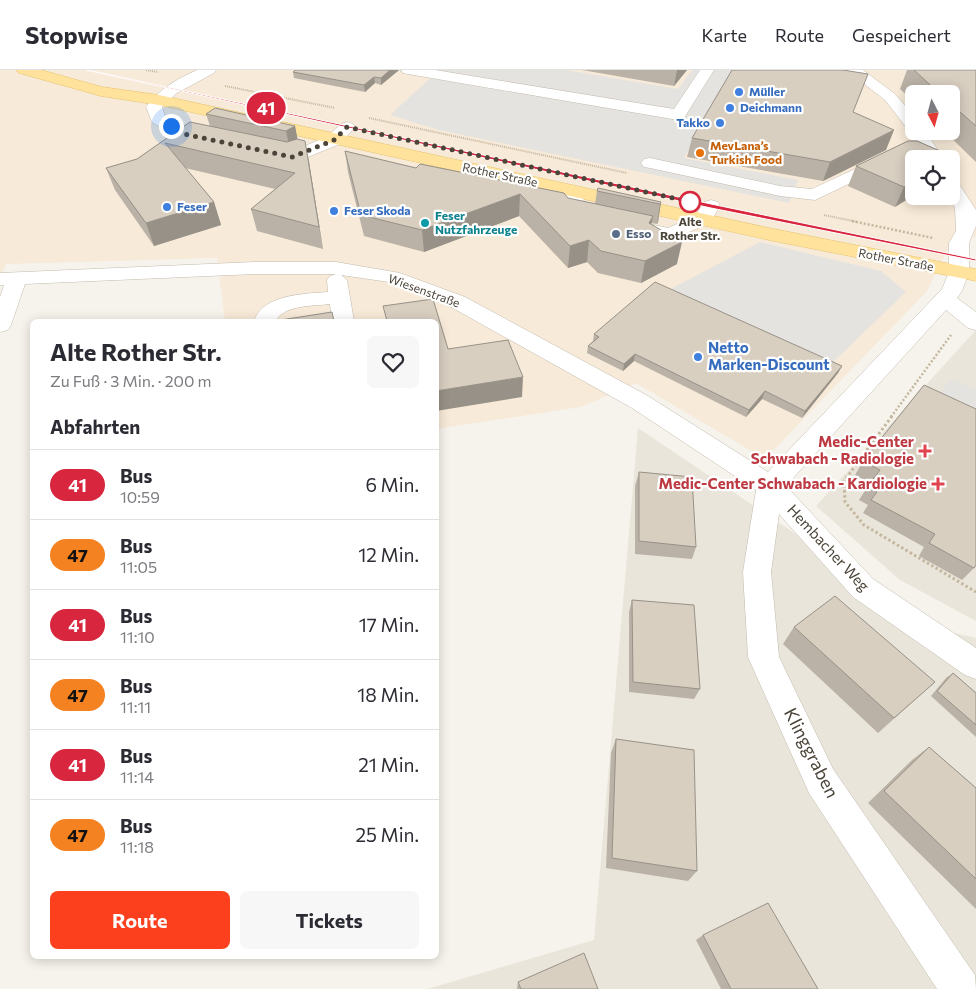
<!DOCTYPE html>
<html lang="de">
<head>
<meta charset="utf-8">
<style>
	body { margin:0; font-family:Commissioner,sans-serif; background:#f7f7f7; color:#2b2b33; height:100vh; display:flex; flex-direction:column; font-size:19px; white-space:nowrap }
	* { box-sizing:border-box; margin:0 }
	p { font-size:16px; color:#7c7c81 }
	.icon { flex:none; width:28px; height:28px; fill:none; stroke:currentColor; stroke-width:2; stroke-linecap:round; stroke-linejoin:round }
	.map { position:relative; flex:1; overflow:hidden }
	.details { position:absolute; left:30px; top:249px; width:409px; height:640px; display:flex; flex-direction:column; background:#fff; border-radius:8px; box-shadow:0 2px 12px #0003 }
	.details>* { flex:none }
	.badge { padding:0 10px; border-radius:16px; font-size:18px; line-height:32px }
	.needle { width:32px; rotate:174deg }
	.controls { position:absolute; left:905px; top:15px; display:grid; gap:10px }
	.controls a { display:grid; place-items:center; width:55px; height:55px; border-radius:8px; background:#fff; box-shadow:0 2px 12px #0003; font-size:25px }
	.you { position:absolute; width:25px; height:25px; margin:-12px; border:4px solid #fff; border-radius:50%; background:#1a73e8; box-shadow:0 0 0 8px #1a73e833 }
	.map>.badge { position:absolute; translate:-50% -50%; box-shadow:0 0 0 2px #fff }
	h2 { padding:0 20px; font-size:19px; line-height:45px }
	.round { display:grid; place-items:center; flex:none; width:52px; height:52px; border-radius:8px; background:#f7f7f7 }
	.head { display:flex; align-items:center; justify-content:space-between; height:85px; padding:0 20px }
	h1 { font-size:24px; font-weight:700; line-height:38px }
	.action { display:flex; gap:10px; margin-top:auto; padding:10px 20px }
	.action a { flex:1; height:58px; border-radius:8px; background:#fc3f1d; color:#fff; font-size:20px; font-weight:700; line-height:58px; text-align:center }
	.action a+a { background:#f7f7f7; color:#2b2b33 }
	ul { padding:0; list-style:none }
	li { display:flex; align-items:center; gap:15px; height:70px; padding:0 20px; border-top:1px solid #e1e1e2 }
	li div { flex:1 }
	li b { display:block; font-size:19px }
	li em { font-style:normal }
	li .badge { min-width:55px; font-weight:700; text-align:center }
	header { display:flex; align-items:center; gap:30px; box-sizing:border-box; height:70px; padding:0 25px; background:#fff; border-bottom:1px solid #e1e1e2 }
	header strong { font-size:24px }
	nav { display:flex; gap:28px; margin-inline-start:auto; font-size:18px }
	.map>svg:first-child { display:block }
	.residential { fill:#eae5da }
	.commercial { fill:#f7ead8; fill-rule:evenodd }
	.parking { fill:#e5e3e0 }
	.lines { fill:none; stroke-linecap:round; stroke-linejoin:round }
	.minor-casing { stroke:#c2bbae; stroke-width:1 }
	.major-casing { stroke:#e6c16a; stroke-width:1 }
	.path-far2 { stroke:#c4b79f; stroke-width:2; stroke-dasharray:1 1; stroke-linecap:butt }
	.path-far1 { stroke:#c4b79f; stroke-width:2.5; stroke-dasharray:2 2; stroke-linecap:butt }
	.path { stroke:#c4b79f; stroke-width:3; stroke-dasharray:2.5 2.5; stroke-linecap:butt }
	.minor { fill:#fff; fill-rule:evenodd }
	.major { fill:#ffe39c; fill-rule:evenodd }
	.wall { fill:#bab2a6 }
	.shaded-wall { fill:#979187 }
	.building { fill:#d8cfc1; stroke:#979187 }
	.line { fill:#d7263d; stroke:#fff }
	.walk { stroke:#4b4439; stroke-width:5; stroke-dasharray:0 9 }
	.shop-dot { fill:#3f7fe0; stroke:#fff; stroke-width:2 }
	.food-dot { fill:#e8710a; stroke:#fff; stroke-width:2 }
	.stop-dot { fill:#fff; stroke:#d7263d; stroke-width:2.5 }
	.culture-dot { fill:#0f9aa8; stroke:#fff; stroke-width:2 }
	.service-dot { fill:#5c6f8a; stroke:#fff; stroke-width:2 }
	.health-dot { fill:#e0444e; stroke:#fff; stroke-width:2 }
	.labels { text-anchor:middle; stroke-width:4.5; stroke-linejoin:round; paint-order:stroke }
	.far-shop-label { font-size:12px; font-weight:bold; fill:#366cbe; stroke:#fff; text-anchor:start }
	.far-food-label { font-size:12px; font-weight:bold; fill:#c56008; stroke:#fff; text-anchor:start }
	.far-street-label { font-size:12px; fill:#4b4439; stroke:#fff }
	.far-culture-label { font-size:12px; font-weight:bold; fill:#0d838f; stroke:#fff; text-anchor:start }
	.far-stop-label { font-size:12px; font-weight:bold; fill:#4b4439; stroke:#fff }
	.far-service-label { font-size:12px; font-weight:bold; fill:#4e5e75; stroke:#fff; text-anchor:start }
	.shop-label { font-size:15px; font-weight:bold; fill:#366cbe; stroke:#fff; text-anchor:start }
	.health-label { font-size:15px; font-weight:bold; fill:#be3a42; stroke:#fff; text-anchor:end }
	.street-label { font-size:15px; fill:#4b4439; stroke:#fff }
	.near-street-label { font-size:18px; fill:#4b4439; stroke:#fff }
</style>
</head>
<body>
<header>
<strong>Stopwise</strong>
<nav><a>Karte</a><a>Route</a><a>Gespeichert</a></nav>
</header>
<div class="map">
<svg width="976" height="919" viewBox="0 0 976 919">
	<rect width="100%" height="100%" fill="#f6f3ec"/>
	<!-- residential -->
	<g class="residential">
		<polygon points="976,260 976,551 900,510 816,436"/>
		<polygon points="638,358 937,559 976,568 976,919 427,919 594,870"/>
	</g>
	<!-- commercial -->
	<path class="commercial" d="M0,0H976V167L955,165L927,221L765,389L636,313L581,337L436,359V251H225L217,188L6,194L0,210ZM914,24H951V61H914ZM914,89H951V126H914Z"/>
	<!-- parking -->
	<g class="parking">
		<polygon points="439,0 566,0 678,19 692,0 735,0 684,88 798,110 789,133 439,60 390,45"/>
		<polygon points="760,172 881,201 906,222 830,295 665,222"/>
		<polygon points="951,309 976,320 976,358 930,336"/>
	</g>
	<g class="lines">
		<!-- minor casing -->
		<g class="minor-casing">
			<g id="minor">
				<path d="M197,0H216L214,3L177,23L162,37L165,46L189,60L221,66L223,70L221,74L215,75L178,68L152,52L146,37C159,19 177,9 197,0Z"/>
				<polygon points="401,0 435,0 674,39 700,0 714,0 684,48 678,50 408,4 403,3"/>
				<polygon points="846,0 863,0 895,24 914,46 914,61 925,61 944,89 927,89 909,61 885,30"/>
				<path d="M347,52L353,54L355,57L340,74L298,91C288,93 276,88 266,86L263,82L266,78L272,77L291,82L328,66L341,54Z"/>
				<polygon points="885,85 891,86 894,90 891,94 815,130 780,126 650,98 644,97 641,93 644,89 650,88 780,116 812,119"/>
				<path d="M951,110L957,111L976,140V156L969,173V202L962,221L957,228L976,242V260L968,258L946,240L786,416L873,509L976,578V609L965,605L853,527L779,444L771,502L779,587L833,699L975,905L976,919H937L809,723L748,587L743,502L756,420L632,338L451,237L389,212L341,205L347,210L354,251H332L330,234C315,236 282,235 276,251H254C263,224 304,224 328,222L327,210L330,206L336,204H255L25,214L11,255L8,260L0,262V227L4,215H0V203L255,192H336L400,203L465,227L648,326L768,402L942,219L949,202V173L956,161L955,138L948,126H951Z"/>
				<polygon points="575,116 581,117 584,121 583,140 668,158 696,145 704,132 711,130 718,132 720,136 710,153 670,170 566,148 564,144 566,121 569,117"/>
			</g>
		</g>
		<!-- major casing -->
		<g class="major-casing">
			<polygon id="major" points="17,0 41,0 102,17 159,25 769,158 976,199 976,211 769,170 159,35 101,26 19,3"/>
		</g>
		<!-- path-far2 -->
		<g class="path-far2">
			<polyline points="146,0 158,2"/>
			<polyline points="225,16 335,38"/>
			<polyline points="369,48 627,103"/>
			<polyline points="824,145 858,152"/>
		</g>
		<!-- path-far1 -->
		<g class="path-far1">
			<polyline points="852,151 933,168"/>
			<polyline points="891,347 951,265"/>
		</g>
		<!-- path -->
		<polyline class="path" points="892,346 844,411 845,432 864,455 976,522"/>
		<!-- minor -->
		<use href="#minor" class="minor"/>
		<!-- major -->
		<use href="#major" class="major"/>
	</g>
	<!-- wall -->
	<g class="wall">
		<polygon points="295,0 399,0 381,15 375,13 365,22 294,8 293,2"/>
		<polygon points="582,0 687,0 674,16"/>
		<polygon points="907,0 976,0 976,92 944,61 951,61 951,24 914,24 914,32 900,19"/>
		<polygon points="854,42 886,80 823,111 687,87 692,68"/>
		<polygon points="206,44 295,56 297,69 309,92 323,179 257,161 251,139 275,119 185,98 214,132 221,155 154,176 115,120 106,98 137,89 190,52 210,56"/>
		<polygon points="908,71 917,71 954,87 951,91 951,89 914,89 914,125 895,137 848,116 856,96"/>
		<polygon points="345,81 416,98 595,134 597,121 661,132 658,152 657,154 651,153 651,154 677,194 641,213 598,203 587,192 568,198 519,146 424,182 364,166 348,102"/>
		<polygon points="594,264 842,296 838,303 802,348 762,329 746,347 634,291 623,301 587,283 588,276 593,271"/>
		<polygon points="924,315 974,498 962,510 919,486 924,477 863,443 868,435 859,430 870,413 855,405 863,391"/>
		<polygon points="639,402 696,477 692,489 635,484 635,416"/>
		<polygon points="632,530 700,619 694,629 629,622 629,542"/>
		<polygon points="794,557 935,612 878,663 783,574"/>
		<polygon points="953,603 976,623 976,667 931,626 946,608"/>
		<polygon points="616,669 697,801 688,811 606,798 611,683"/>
		<polygon points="929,677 976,718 976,839 868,733 912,690"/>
		<polygon points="703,865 818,919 721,919 696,870"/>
		<polygon points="518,912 598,919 517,919 517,918"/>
	</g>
	<!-- shaded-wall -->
	<g class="shaded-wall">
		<polygon points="390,0 399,0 381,15 381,8"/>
		<polygon points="677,0 687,0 674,16"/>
		<polygon points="374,7 375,13 365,22 364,15"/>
		<polygon points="295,56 299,76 290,80 286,61"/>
		<polygon points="894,60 886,80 823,111 830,92"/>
		<polygon points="305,71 309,92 323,179 319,157"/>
		<polygon points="914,111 914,125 895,137 904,117"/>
		<polygon points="520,124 519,146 424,182 422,160"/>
		<polygon points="214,132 221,155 154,176 146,153"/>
		<polygon points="661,132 658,152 657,154 660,134"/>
		<polygon points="653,146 649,167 649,153"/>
		<polygon points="589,170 587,192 568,198 570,176"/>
		<polygon points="682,172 677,194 641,213 645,191"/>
		<polygon points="635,284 634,291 623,301 624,294"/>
		<polygon points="842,296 838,303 802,348 805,341"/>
		<polygon points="523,307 522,327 436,341 436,321"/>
		<polygon points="765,321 762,329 746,347 749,340"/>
	</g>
	<!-- building -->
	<g class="building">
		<polygon points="295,0 390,0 381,8 374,7 364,15 293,2"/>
		<polygon points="732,0 843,0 868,4 853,42 894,60 830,92 692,68"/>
		<polygon points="914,0 976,0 976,56 951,34 951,24 940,24"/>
		<polygon points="215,38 295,56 286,61 206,44"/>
		<polygon points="190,52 287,72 297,69 305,71 319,157 251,139 295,103 165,73 214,132 146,153 106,98 137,89"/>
		<polygon points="908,71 917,71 954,87 950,89 914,89 914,111 904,117 856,96"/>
		<polygon points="345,81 416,98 420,94 564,123 568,128 653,146 649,153 682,172 645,191 601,181 589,170 570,176 520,124 422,160 361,145"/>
		<polygon points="598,118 661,132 660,134 597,121"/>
		<polygon points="655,212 842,296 805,341 765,321 749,340 635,284 624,294 588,276 599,267 594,264"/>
		<polygon points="433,229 448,279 508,270 523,307 436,321 436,251 387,251 383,236"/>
		<polygon points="332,242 334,251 274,251"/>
		<polygon points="924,315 976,339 976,495 974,498 929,473 935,464 871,430 877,422 867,417 880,400 863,391"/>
		<polygon points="639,402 692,407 696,477 639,471"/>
		<polygon points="835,526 935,612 894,648 794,557"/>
		<polygon points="632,530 694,535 700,619 633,612"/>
		<polygon points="953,603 976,623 976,655 937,621"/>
		<polygon points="616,669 694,680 697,801 612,788"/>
		<polygon points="929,677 976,718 976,809 884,721"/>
		<polygon points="768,833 818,919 731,919 703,865"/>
		<polygon points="584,883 598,919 521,919 518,912"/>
	</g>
	<!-- line -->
	<polygon class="line" points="86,0 88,0 711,134 976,189 976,191 711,138"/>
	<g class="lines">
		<!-- walk -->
		<polyline class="walk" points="171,56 184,64 292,87 334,70 347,57 692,132 690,132"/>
	</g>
	<!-- markers -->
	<g class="shop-dot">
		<circle cx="739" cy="22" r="5"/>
		<circle cx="730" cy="38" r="5"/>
		<circle cx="720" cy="53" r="5"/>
		<circle cx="167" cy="137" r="5"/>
		<circle cx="334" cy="141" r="5"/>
		<circle cx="698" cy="287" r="5"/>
	</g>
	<circle class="food-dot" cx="700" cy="83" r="5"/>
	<circle class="stop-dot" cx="690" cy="132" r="10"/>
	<circle class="culture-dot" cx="425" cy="153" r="5"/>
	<circle class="service-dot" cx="616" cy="164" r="5"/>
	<g class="health-dot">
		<path d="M922.5 373.5h5v5h5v5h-5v5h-5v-5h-5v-5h5z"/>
		<path d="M935.5 406.5h5v5h5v5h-5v5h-5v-5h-5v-5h5z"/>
	</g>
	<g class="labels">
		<!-- far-shop labels -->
		<g class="far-shop-label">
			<text x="749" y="26">Müller</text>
			<text x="740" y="42">Deichmann</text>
			<text x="710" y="57" text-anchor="end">Takko</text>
			<text x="177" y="141">Feser</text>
			<text x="344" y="145">Feser Skoda</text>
		</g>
		<!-- far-food labels -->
		<g class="far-food-label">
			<text x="710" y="80">MevLana’s<tspan x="710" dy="14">Turkish Food</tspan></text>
		</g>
		<!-- far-street labels -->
		<g class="far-street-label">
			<text transform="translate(500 105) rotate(12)" y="4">Rother Straße</text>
			<text transform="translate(896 190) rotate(11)" y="4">Rother Straße</text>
			<text transform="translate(424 221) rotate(20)" y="4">Wiesenstraße</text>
		</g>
		<!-- far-culture labels -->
		<g class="far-culture-label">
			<text x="435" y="150">Feser<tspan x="435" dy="14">Nutzfahrzeuge</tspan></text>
		</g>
		<!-- far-stop labels -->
		<g class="far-stop-label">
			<text x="690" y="156">Alte<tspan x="690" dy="14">Rother Str.</tspan></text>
		</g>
		<!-- far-service labels -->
		<g class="far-service-label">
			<text x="626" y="168">Esso</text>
		</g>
		<!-- shop labels -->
		<g class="shop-label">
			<text x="708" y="283">Netto<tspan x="708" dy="17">Marken-Discount</tspan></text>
		</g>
		<!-- health labels -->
		<g class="health-label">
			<text x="914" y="377">Medic-Center<tspan x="914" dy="17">Schwabach - Radiologie</tspan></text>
			<text x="927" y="419">Medic-Center Schwabach - Kardiologie</text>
		</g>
		<!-- street labels -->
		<g class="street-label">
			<text transform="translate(828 478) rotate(47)" y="5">Hembacher Weg</text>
		</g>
		<!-- near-street labels -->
		<g class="near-street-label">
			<text transform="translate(811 683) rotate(63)" y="6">Klinggraben</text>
		</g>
	</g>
</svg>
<div class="controls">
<a><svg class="needle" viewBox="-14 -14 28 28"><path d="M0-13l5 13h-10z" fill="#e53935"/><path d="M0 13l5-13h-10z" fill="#7c7c81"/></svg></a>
<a><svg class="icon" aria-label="locate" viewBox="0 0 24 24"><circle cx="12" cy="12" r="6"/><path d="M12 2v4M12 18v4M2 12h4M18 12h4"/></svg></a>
</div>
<div class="you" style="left:171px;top:56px"></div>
<b class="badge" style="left:266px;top:38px;background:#d7263d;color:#fff">41</b>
<section class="details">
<div class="head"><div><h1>Alte Rother Str.</h1><p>Zu Fuß · 3 Min. · 200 m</p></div><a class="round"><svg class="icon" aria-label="heart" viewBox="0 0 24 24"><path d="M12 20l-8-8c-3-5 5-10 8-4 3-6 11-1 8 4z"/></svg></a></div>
<h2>Abfahrten</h2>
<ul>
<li><span class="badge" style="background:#d7263d;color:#fff">41</span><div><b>Bus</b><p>10:59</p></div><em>6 Min.</em></li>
<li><span class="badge" style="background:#f58220;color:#111">47</span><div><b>Bus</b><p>11:05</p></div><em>12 Min.</em></li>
<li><span class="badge" style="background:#d7263d;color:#fff">41</span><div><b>Bus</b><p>11:10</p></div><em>17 Min.</em></li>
<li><span class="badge" style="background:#f58220;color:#111">47</span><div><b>Bus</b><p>11:11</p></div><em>18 Min.</em></li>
<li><span class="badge" style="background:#d7263d;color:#fff">41</span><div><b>Bus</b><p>11:14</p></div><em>21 Min.</em></li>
<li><span class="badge" style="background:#f58220;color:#111">47</span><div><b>Bus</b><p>11:18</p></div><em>25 Min.</em></li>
</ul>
<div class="action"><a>Route</a><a>Tickets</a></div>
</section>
</div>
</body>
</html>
